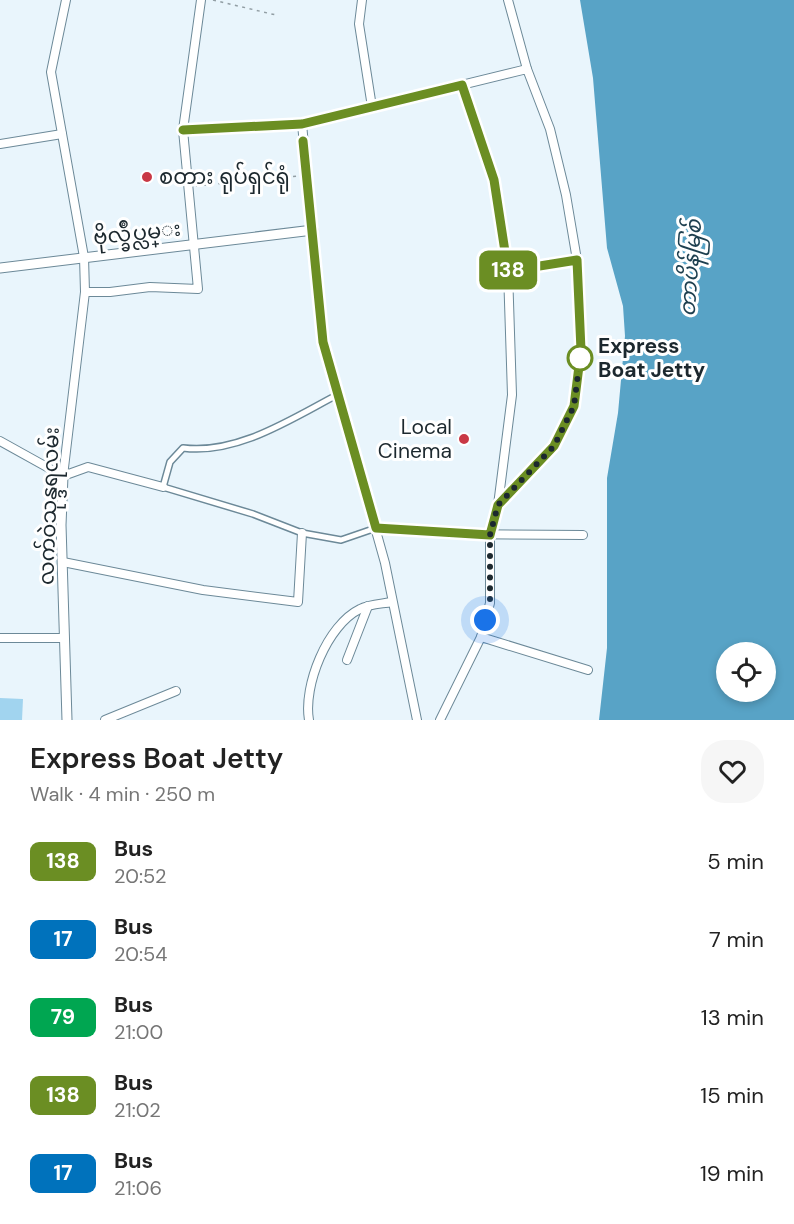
<!DOCTYPE html>
<html lang="en">
<head>
<meta charset="utf-8">
<style>
	body { margin:0; font-family:"DM Sans","Noto Sans Myanmar",sans-serif; background:#f6f6f6; color:#222; height:100vh; display:flex; flex-direction:column; font-size:22px; white-space:nowrap }
	* { box-sizing:border-box; margin:0 }
	p { font-size:20px; color:#767676 }
	.icon { flex:none; width:33px; height:33px; fill:none; stroke:currentColor; stroke-width:2; stroke-linecap:round; stroke-linejoin:round }
	.map { position:relative; height:720px; overflow:hidden }
	.drawer { display:flex; flex-direction:column; background:#fff; flex:1 }
	.drawer>* { flex:none }
	.badge { padding:0 12px; border-radius:9px; font-size:21px; line-height:39px }
	.fabs { position:absolute; left:716px; top:642px; display:grid; gap:12px }
	.fabs a { display:grid; place-items:center; width:60px; height:60px; border-radius:50%; background:#fff; box-shadow:0 3px 9px #0003; font-size:30px }
	.you { position:absolute; width:30px; height:30px; margin:-15px; border:4px solid #fff; border-radius:50%; background:#1a73e8; box-shadow:0 0 0 9px #1a73e833 }
	.map>.badge { position:absolute; translate:-50% -50%; box-shadow:0 0 0 3px #fff }
	.round { display:grid; place-items:center; flex:none; width:63px; height:63px; border-radius:24px; background:#f6f6f6 }
	.head { display:flex; align-items:center; justify-content:space-between; height:102px; padding:0 30px }
	h1 { font-size:28px; font-weight:600; line-height:45px }
	ul { padding:0; list-style:none }
	li { display:flex; align-items:center; gap:18px; height:78px; padding:0 30px }
	li div { flex:1 }
	li b { display:block; font-size:22px }
	li em { font-style:normal }
	li .badge { min-width:66px; font-weight:700; text-align:center }
	.map>svg:first-child { display:block }
	.green { fill:#a1d4ef }
	.water { fill:#58a3c6; fill-rule:evenodd }
	.lines { fill:none; stroke-linecap:round; stroke-linejoin:round }
	.pedestrian-casing { stroke:#6c8998; stroke-width:8 }
	.minor-casing { stroke:#6c8998; stroke-width:10 }
	.tertiary-casing { stroke:#6c8998; stroke-width:11 }
	.path { stroke:#929ea4; stroke-width:1.5; stroke-dasharray:3 4.5; stroke-linecap:butt }
	.pedestrian { stroke:#fff; stroke-width:5 }
	.minor { stroke:#fff; stroke-width:8 }
	.tertiary { stroke:#fff; stroke-width:9 }
	.line-casing { stroke:#fff; stroke-width:14 }
	.line { stroke:#6b8e23; stroke-width:9 }
	.walk { stroke:#1c282e; stroke-width:6; stroke-dasharray:0 10.8 }
	.poi-dot { fill:#c93845; stroke:#fff; stroke-width:2 }
	.stop-dot { fill:#fff; stroke:#6b8e23; stroke-width:3 }
	.labels { text-anchor:middle; stroke-width:6; stroke-linejoin:round; paint-order:stroke }
	.poi-label { font-size:21px; fill:#1c282e; stroke:#fff; text-anchor:start }
	.street-label { font-size:21px; fill:#1c282e; stroke:#fff }
	.stop-label { font-size:21px; font-weight:bold; fill:#1c282e; stroke:#fff; text-anchor:start }
	.water-label { font-size:22px; font-style:italic; fill:#1d3f4f; stroke:#fff }
</style>
</head>
<body>
<div class="map">
<svg width="794" height="720" viewBox="0 0 794 720">
	<rect width="100%" height="100%" fill="#e9f5fc"/>
	<!-- green -->
	<polygon class="green" points="0,698 23,699 22,720 0,720"/>
	<!-- water -->
	<path class="water" d="M580,0H794V720H599L607,648V478L618,413L625,336L623,306L607,248L593,78ZM726,652H765V692H726Z"/>
	<g class="lines">
		<!-- pedestrian casing -->
		<g class="pedestrian-casing">
			<path id="pedestrian" d="M337,395C291,419 237,455 183,448L170,462L163,487L253,514L302,533L341,540L376,528"/>
		</g>
		<!-- minor casing -->
		<g class="minor-casing">
			<g id="minor">
				<polyline points="362,0 359,24 372,107"/>
				<polyline points="508,0 527,69"/>
				<polyline points="463,85 494,180 508,271 512,395 498,505"/>
				<polyline points="302,124 323,342 385,563 417,720"/>
				<polyline points="183,130 302,124 527,69 550,129 566,195 577,260 581,350 574,406 554,445 498,505 490,535 490,603 481,637 440,720"/>
				<polyline points="0,144 62,134"/>
				<polyline points="508,271 577,260"/>
				<polyline points="85,292 110,292 150,287 198,289 183,130 201,0"/>
				<polyline points="0,441 63,476"/>
				<polyline points="63,476 85,292 84,257 51,72 66,0"/>
				<polyline points="63,476 88,467 163,487"/>
				<polyline points="376,528 452,534 583,535"/>
				<polyline points="63,562 203,590 298,602 302,533"/>
				<polyline points="481,637 588,670"/>
				<polyline points="0,638 64,638"/>
				<polyline points="347,660 368,606"/>
				<polyline points="105,720 176,691"/>
				<path d="M309,720C303,686 327,625 360,609C369,604 381,604 392,602"/>
			</g>
		</g>
		<!-- tertiary casing -->
		<g class="tertiary-casing">
			<g id="tertiary">
				<polyline points="0,268 313,230"/>
				<polyline points="63,476 61,525 67,720"/>
			</g>
		</g>
		<!-- path -->
		<g class="path">
			<polyline points="213,0 276,15"/>
			<polyline points="196,186 299,176"/>
		</g>
		<!-- pedestrian -->
		<use href="#pedestrian" class="pedestrian"/>
		<!-- minor -->
		<use href="#minor" class="minor"/>
		<!-- tertiary -->
		<use href="#tertiary" class="tertiary"/>
	</g>
	<g class="lines">
		<!-- line casing -->
		<g class="line-casing">
			<polyline id="line" points="183,130 302,124 462,85 494,180 508,271 577,260 581,350 574,406 554,446 498,505 490,535 376,528 323,342 303,141"/>
		</g>
		<!-- line -->
		<use href="#line" class="line"/>
		<!-- walk -->
		<polyline class="walk" points="485,620 490,603 490,535 498,505 554,446 574,406 581,350 580,358"/>
	</g>
	<!-- markers -->
	<g class="poi-dot">
		<circle cx="147" cy="177" r="6"/>
		<circle cx="464" cy="439" r="6"/>
	</g>
	<circle class="stop-dot" cx="580" cy="358" r="12"/>
	<g class="labels">
		<!-- poi labels -->
		<g class="poi-label">
			<text x="159" y="184">စတား ရုပ်ရှင်ရုံ</text>
			<text x="452" y="434" text-anchor="end">Local<tspan x="452" dy="24">Cinema</tspan></text>
		</g>
		<!-- street labels -->
		<g class="street-label">
			<text transform="translate(137 233) rotate(-6)" y="7">ဗိုလ္ခ်ဳပ္လမ္း</text>
			<text transform="translate(49 506) rotate(-88)" y="7">လက်ဝဲသုန္ဒရလမ်း</text>
		</g>
		<!-- stop labels -->
		<g class="stop-label">
			<text x="598" y="353">Express<tspan x="598" dy="24">Boat Jetty</tspan></text>
		</g>
		<!-- water labels -->
		<g class="water-label">
			<text transform="translate(690 268) rotate(-86)" y="8">တာပိန်မြစ်</text>
		</g>
	</g>
</svg>
<div class="fabs">
<a><svg class="icon" aria-label="locate" viewBox="0 0 24 24"><circle cx="12" cy="12" r="6"/><path d="M12 2v4M12 18v4M2 12h4M18 12h4"/></svg></a>
</div>
<div class="you" style="left:485px;top:620px"></div>
<b class="badge" style="left:508px;top:270px;background:#6b8e23;color:#fff">138</b>
</div>
<section class="drawer">
<div class="head"><div><h1>Express Boat Jetty</h1><p>Walk · 4 min · 250 m</p></div><a class="round"><svg class="icon" aria-label="heart" viewBox="0 0 24 24"><path d="M12 20l-8-8c-3-5 5-10 8-4 3-6 11-1 8 4z"/></svg></a></div>
<ul>
<li><span class="badge" style="background:#6b8e23;color:#fff">138</span><div><b>Bus</b><p>20:52</p></div><em>5 min</em></li>
<li><span class="badge" style="background:#0072bc;color:#fff">17</span><div><b>Bus</b><p>20:54</p></div><em>7 min</em></li>
<li><span class="badge" style="background:#00a651;color:#fff">79</span><div><b>Bus</b><p>21:00</p></div><em>13 min</em></li>
<li><span class="badge" style="background:#6b8e23;color:#fff">138</span><div><b>Bus</b><p>21:02</p></div><em>15 min</em></li>
<li><span class="badge" style="background:#0072bc;color:#fff">17</span><div><b>Bus</b><p>21:06</p></div><em>19 min</em></li>
</ul>
</section>
</body>
</html>
